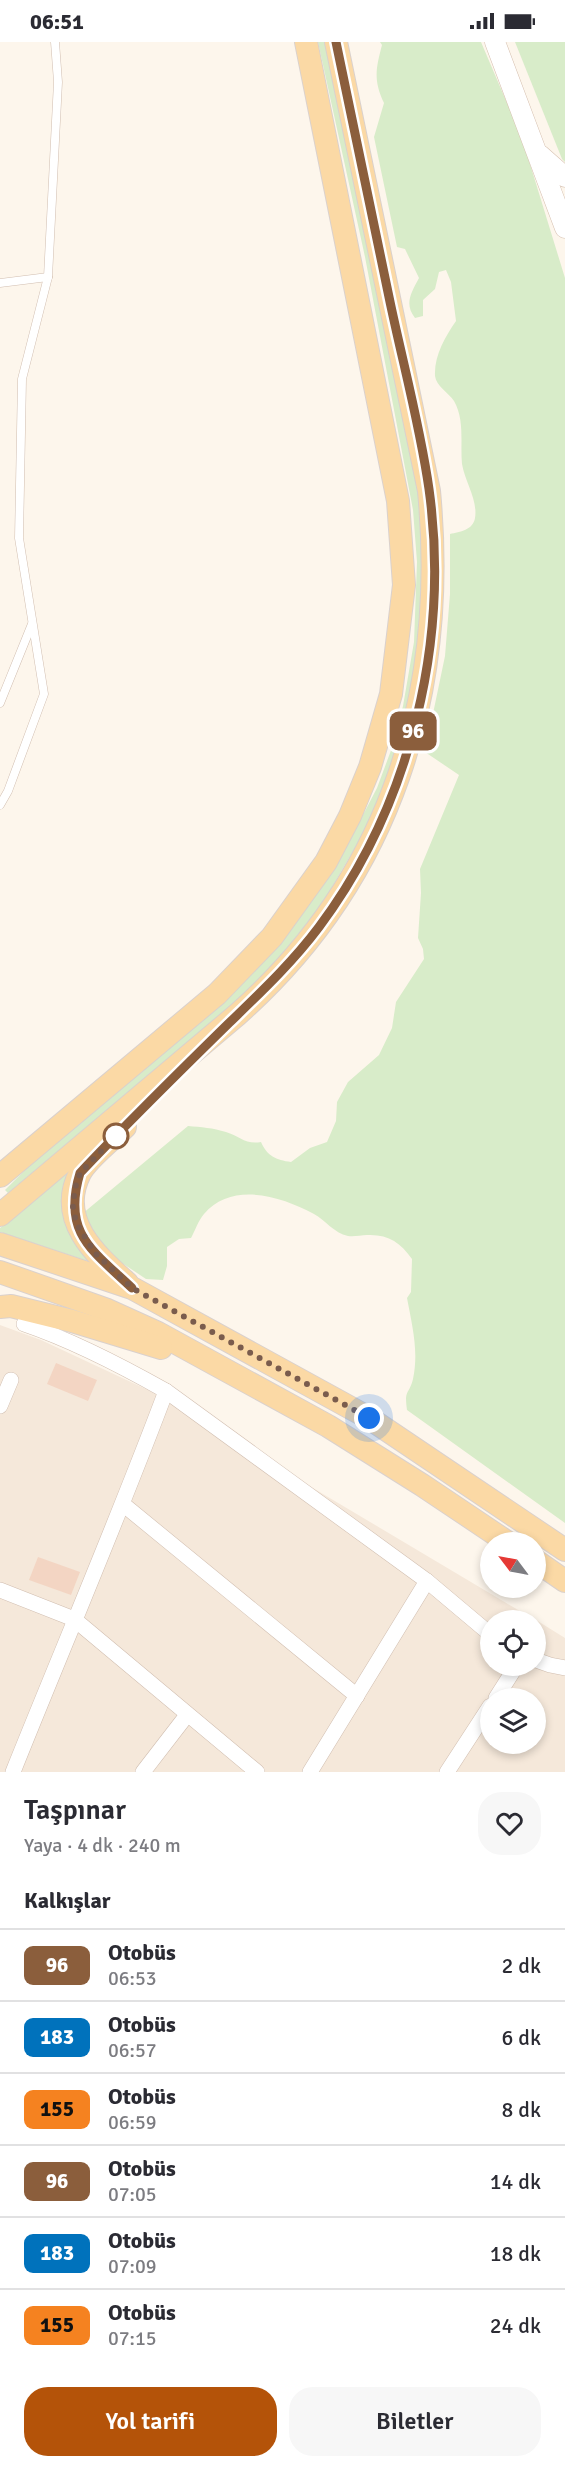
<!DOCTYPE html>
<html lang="tr">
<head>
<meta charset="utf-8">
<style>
	body { margin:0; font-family:Signika,sans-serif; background:#f7f7f7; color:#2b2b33; height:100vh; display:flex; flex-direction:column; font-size:22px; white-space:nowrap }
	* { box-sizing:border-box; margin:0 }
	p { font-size:20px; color:#7c7c81 }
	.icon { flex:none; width:33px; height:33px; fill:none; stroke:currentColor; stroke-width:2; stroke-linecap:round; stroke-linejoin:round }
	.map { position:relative; height:1730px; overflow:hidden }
	.drawer { display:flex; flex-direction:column; background:#fff; flex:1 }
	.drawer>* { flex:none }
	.badge { padding:0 12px; border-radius:9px; font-size:21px; line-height:39px }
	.needle { width:39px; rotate:302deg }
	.buttons { position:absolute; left:480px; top:1490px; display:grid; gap:12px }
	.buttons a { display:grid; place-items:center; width:66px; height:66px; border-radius:50%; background:#fff; box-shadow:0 3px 9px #0003; font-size:30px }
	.you { position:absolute; width:30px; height:30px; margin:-15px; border:4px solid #fff; border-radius:50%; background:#1a73e8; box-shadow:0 0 0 9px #1a73e833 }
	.map>.badge { position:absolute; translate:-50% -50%; box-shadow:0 0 0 3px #fff }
	h2 { padding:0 24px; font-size:22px; line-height:54px }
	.round { display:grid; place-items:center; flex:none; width:63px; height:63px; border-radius:24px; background:#f7f7f7 }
	.headline { display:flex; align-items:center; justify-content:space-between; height:102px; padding:0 24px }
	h1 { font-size:28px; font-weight:600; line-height:45px }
	.button { display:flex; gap:12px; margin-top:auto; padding:12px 24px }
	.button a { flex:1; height:69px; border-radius:24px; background:#b45309; color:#fff; font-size:24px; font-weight:600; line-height:69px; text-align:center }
	.button a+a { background:#f7f7f7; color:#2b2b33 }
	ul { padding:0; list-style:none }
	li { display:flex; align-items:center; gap:18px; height:72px; padding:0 24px; border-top:2px solid #e1e1e2 }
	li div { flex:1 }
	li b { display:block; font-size:22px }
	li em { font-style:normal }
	li .badge { min-width:66px; font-weight:700; text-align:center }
	.status { display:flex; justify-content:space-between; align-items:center; height:42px; padding:0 30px; background:#fff; direction:ltr }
	.status svg { height:16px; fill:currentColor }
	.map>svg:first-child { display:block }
	.residential { fill:#f5e8da; fill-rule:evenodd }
	.green { fill:#d8ecc9 }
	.building { fill:#f3d5c3 }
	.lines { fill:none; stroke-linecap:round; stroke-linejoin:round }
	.lane-casing { stroke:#d1beb0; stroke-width:9 }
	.street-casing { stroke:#d1beb0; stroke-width:16 }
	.secondary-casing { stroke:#d6c0b0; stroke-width:21 }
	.primary-casing { stroke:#dad1cd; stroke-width:24 }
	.lane { stroke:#fff; stroke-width:8 }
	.street { stroke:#fff; stroke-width:15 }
	.secondary { stroke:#fff; stroke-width:20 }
	.primary { stroke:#fbd9a5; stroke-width:22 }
	.line-casing { stroke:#fff; stroke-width:14 }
	.line { stroke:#8b5e3c; stroke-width:9 }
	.walk { stroke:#7a5c4d; stroke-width:6; stroke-dasharray:0 10.8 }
	.stop-dot { fill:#fff; stroke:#8b5e3c; stroke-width:3 }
</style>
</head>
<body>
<div class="status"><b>06:51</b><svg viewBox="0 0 49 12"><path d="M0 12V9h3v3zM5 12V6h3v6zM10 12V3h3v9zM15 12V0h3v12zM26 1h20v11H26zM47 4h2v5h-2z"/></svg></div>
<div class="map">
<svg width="565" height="1730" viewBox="0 0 565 1730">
	<rect width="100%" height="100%" fill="#fdf6ec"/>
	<!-- residential -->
	<path class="residential" d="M0,1283L41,1298L148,1348L535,1578H490V1623H536V1578L565,1596V1730H0ZM490,1656H536V1701H490Z"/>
	<!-- green -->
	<g class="green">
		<polygon points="318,0 327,0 424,476 427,534 405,694 369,782 322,862 276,920 248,949 8,1151 5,1148 35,1118 217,965 284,896 320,846 353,792 377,746 393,703 403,664 414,600 417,520 413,468 365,215"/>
		<path d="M380,0H481L522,96L565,236V1481L407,1368C404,1347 409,1353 413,1337C419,1309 412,1283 407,1256L411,1250L412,1217C400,1200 388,1192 367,1193C361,1193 354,1195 348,1194C334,1191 325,1178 314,1172C281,1154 232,1139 204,1172C198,1179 195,1189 191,1196L179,1197L167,1205V1224L163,1238L146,1237L122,1221L87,1186L82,1172L188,1084C201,1085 213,1086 226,1090C239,1094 246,1103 261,1100C267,1114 276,1118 291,1120L310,1106L327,1100L336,1079L337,1060L348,1040L379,1013L392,986L396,960L424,917L423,907L418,896L421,851L420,827L459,733L425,710L445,614L450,552V492C460,490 473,488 475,476C478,458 465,440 462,422C460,402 465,378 454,359C449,351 436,344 435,334C434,314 445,295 456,279L451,240L446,228L439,230L435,247L423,258V274L415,276C404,262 411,251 419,236L405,207L397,205L374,95L384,61C373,38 376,26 382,3Z"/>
		<polygon points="515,0 565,0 565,120 562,117"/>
		<polygon points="87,1113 70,1135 91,1220 0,1190 0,1186"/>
	</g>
	<!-- building -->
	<g class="building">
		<polygon points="56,1321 97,1338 88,1359 47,1342"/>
		<polygon points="38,1515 80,1530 71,1553 29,1538"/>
	</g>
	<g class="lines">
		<!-- lane casing -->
		<g class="lane-casing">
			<g id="lane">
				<polyline points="0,241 48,235"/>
				<polyline points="0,661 32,582"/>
				<polyline points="0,763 8,749 44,652 19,496 22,337 48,235 58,40 55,0"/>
			</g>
		</g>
		<!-- street casing -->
		<g class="street-casing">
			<g id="street">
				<path d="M24,1282C74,1299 120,1323 166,1349L427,1539L490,1592"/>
				<polyline points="0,1364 11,1338"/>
				<polyline points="124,1463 357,1654"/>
				<polyline points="0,1548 74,1577 257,1730"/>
				<polyline points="536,1618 550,1623 565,1626"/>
				<polyline points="496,1656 517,1623"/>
				<path d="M13,1730C64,1603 118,1477 166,1349"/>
				<polyline points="143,1730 187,1673"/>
				<polyline points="310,1730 427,1539"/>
				<polyline points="447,1730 490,1664"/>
			</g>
		</g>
		<!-- secondary casing -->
		<g class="secondary-casing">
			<g id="secondary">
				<polyline points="495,0 565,186"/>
				<polyline points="540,113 565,135"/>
			</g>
		</g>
		<!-- primary casing -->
		<g class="primary-casing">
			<g id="primary">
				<path d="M125,1085C113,1097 88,1116 80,1131C56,1178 96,1213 127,1241"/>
				<polyline points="0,1134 217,952 272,895 326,820 350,774 370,725 391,652 404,543 398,459 306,0"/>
				<path d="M0,1173L238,972C392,835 448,650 429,449L336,0"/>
				<polyline points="0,1202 132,1246 369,1376 565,1508"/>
				<polyline points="0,1230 105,1267 158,1291 328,1384 422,1443 507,1500"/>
				<polyline points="0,1265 11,1264 72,1279 161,1306"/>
				<polyline points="536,1519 565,1539"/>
			</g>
		</g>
		<!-- lane -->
		<use href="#lane" class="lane"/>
		<!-- street -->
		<use href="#street" class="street"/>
		<!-- secondary -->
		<use href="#secondary" class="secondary"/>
		<!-- primary -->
		<use href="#primary" class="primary"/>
	</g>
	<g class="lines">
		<!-- line casing -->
		<g class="line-casing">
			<path id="line" d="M132,1246C92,1208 62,1191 80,1131C128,1080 178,1031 228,982C260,951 292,921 319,885C411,762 450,599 429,447C420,383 402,318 389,255C371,170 354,85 336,0"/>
		</g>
		<!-- line -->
		<use href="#line" class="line"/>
		<!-- walk -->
		<polyline class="walk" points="116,1094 80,1131 75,1146 73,1165 76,1181 95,1211 132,1246 369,1376"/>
	</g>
	<!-- markers -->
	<circle class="stop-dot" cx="116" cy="1094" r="12"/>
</svg>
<div class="buttons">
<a><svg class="needle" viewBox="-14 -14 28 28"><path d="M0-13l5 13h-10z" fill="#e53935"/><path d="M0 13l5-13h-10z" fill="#7c7c81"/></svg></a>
<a><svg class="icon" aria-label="locate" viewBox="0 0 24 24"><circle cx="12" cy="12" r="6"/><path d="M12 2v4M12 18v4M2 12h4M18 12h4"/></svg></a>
<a><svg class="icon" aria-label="layers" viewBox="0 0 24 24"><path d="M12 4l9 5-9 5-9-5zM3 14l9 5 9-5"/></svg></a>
</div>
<div class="you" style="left:369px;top:1376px"></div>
<b class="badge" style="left:413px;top:689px;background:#8b5e3c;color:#fff">96</b>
</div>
<section class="drawer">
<div class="headline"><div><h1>Taşpınar</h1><p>Yaya · 4 dk · 240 m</p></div><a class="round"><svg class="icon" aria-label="heart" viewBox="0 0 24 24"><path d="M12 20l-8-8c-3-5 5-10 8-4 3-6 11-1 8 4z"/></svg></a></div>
<h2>Kalkışlar</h2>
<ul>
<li><span class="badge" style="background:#8b5e3c;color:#fff">96</span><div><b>Otobüs</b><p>06:53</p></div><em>2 dk</em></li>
<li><span class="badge" style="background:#0072bc;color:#fff">183</span><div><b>Otobüs</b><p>06:57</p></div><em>6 dk</em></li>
<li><span class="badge" style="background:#f58220;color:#111">155</span><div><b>Otobüs</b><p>06:59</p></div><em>8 dk</em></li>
<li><span class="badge" style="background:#8b5e3c;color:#fff">96</span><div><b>Otobüs</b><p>07:05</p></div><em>14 dk</em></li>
<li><span class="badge" style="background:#0072bc;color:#fff">183</span><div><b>Otobüs</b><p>07:09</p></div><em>18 dk</em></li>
<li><span class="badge" style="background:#f58220;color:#111">155</span><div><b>Otobüs</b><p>07:15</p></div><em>24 dk</em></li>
</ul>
<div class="button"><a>Yol tarifi</a><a>Biletler</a></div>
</section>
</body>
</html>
